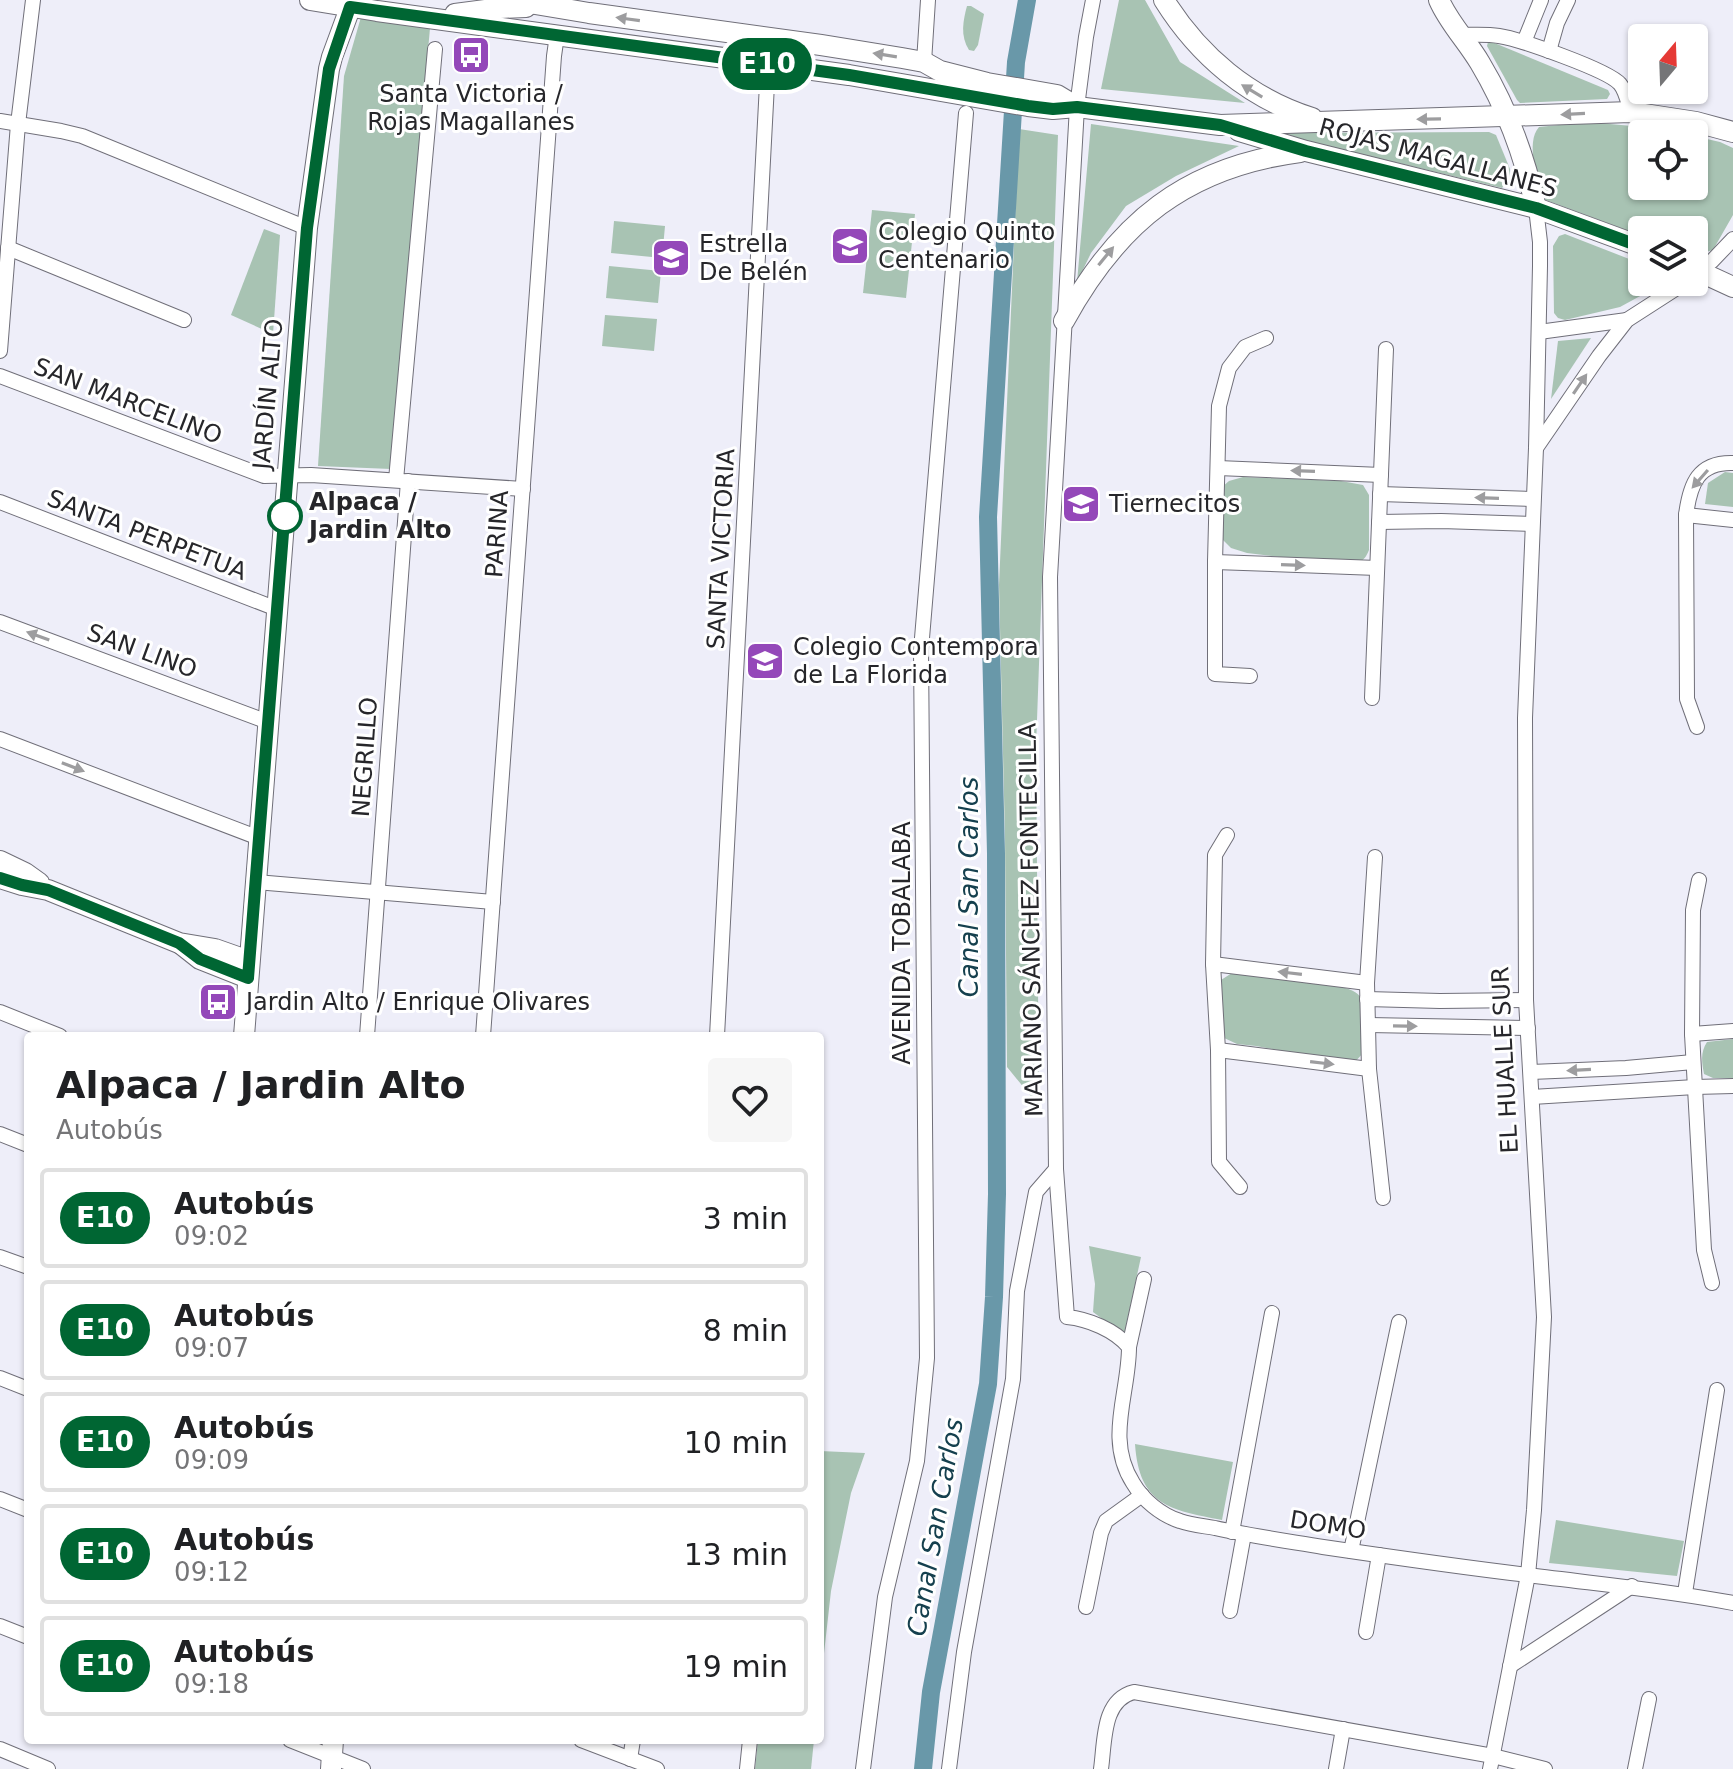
<!DOCTYPE html>
<html lang="es">
<head>
<meta charset="utf-8">
<style>
	body { margin:0; font-family:"DejaVu Sans",sans-serif; background:#f6f6f6; color:#202124; height:100vh; display:flex; flex-direction:column; font-size:30px; white-space:nowrap }
	* { box-sizing:border-box; margin:0 }
	p { font-size:26px; color:#757577 }
	.icon { flex:none; width:44px; height:44px; fill:none; stroke:currentColor; stroke-width:2; stroke-linecap:round; stroke-linejoin:round }
	.map { position:relative; flex:1; overflow:hidden }
	.side { position:absolute; left:24px; top:1032px; width:800px; height:712px; display:flex; flex-direction:column; background:#fff; border-radius:8px; box-shadow:0 2px 6px #0004 }
	.side>* { flex:none }
	.badge { padding:0 16px; border-radius:26px; font-size:28px; line-height:52px }
	.needle { width:52px; rotate:19deg }
	.controls { position:absolute; left:1628px; top:24px; display:grid; gap:16px }
	.controls a { display:grid; place-items:center; width:80px; height:80px; border-radius:8px; background:#fff; box-shadow:0 2px 6px #0004; font-size:40px }
	.map>.badge { position:absolute; translate:-50% -50%; box-shadow:0 0 0 4px #fff }
	.round { display:grid; place-items:center; flex:none; width:84px; height:84px; border-radius:8px; background:#f6f6f6 }
	.summary { display:flex; align-items:center; justify-content:space-between; height:136px; padding:0 32px }
	h1 { font-size:38px; font-weight:700; line-height:60px }
	ul { padding:0; list-style:none }
	li { display:flex; align-items:center; gap:24px; height:100px; margin:0 16px 12px; padding:0 16px; border:4px solid #e0e0e0; border-radius:8px }
	li div { flex:1 }
	li b { display:block; font-size:30px }
	li em { font-style:normal }
	li .badge { min-width:88px; font-weight:700; text-align:center }
	.map>svg:first-child { display:block }
	.green { fill:#a8c3b3 }
	.lines { fill:none; stroke-linecap:round; stroke-linejoin:round }
	.canal { stroke:#6998a9; stroke-width:18 }
	.street-casing { stroke:#706f79; stroke-width:16 }
	.secondary-casing { stroke:#706f79; stroke-width:22 }
	.street { stroke:#fff; stroke-width:14 }
	.secondary { stroke:#fff; stroke-width:20 }
	.oneway { fill:#9d9d9f }
	.line-casing { stroke:#fff; stroke-width:18 }
	.line { stroke:#063; stroke-width:12 }
	.stop-dot { fill:#fff; stroke:#063; stroke-width:4 }
	.labels { text-anchor:middle; stroke-width:6; stroke-linejoin:round; paint-order:stroke }
	.poi-label { font-size:24px; fill:#26262a; stroke:#fff; text-anchor:start }
	.street-label { font-size:24px; fill:#26262a; stroke:#fff }
	.stop-label { font-size:24px; font-weight:bold; fill:#26262a; stroke:#fff; text-anchor:start }
	.water-label { font-size:26px; font-style:italic; fill:#15404e; stroke:#fff }
</style>
</head>
<body>
<div class="map">
<svg width="1733" height="1769" viewBox="0 0 1733 1769">
	<rect width="100%" height="100%" fill="#eeeef9"/>
	<!-- green -->
	<g class="green">
		<polygon points="1119,0 1145,0 1180,62 1245,103 1101,89"/>
		<path d="M967,6H971L984,14L978,45L974,51L969,50C960,36 963,21 967,6Z"/>
		<polygon points="361,17 430,28 391,469 318,466 344,76"/>
		<polygon points="1488,42 1492,42 1608,90 1610,94 1607,99 1520,103 1517,100 1487,46"/>
		<path d="M1588,122L1665,129L1686,134H1642V186H1694V136L1720,142L1733,148V215L1713,250L1694,255V230H1642V236L1543,199C1538,179 1525,143 1539,127Z"/>
		<polygon points="1091,124 1239,146 1176,176 1126,206 1091,253 1077,282"/>
		<polygon points="1019,129 1058,135 1036,748 1039,1106 1007,1067 1005,837 999,585"/>
		<polygon points="1489,132 1496,135 1510,169 1509,180 1502,188 1274,133"/>
		<polygon points="872,210 915,214 906,298 863,293"/>
		<polygon points="614,221 665,226 662,258 611,253"/>
		<polygon points="264,229 280,235 273,334 231,315"/>
		<polygon points="1565,234 1642,264 1642,282 1664,282 1664,283 1620,307 1565,320 1558,318 1554,313 1553,246 1559,236"/>
		<polygon points="609,266 661,271 658,303 606,298"/>
		<polygon points="605,315 657,319 654,351 602,346"/>
		<polygon points="1591,338 1551,399 1558,341"/>
		<polygon points="1725,472 1733,473 1733,507 1705,504 1708,483"/>
		<path d="M1243,477L1341,481L1363,485L1369,495V550C1364,563 1357,564 1344,565L1247,553L1231,548L1222,539V487L1229,481Z"/>
		<path d="M1232,973L1341,987C1349,989 1357,991 1362,999L1365,1051L1353,1064L1256,1046L1237,1044L1222,1037L1221,980Z"/>
		<path d="M1733,1039V1078H1713L1704,1074C1702,1062 1700,1053 1707,1042Z"/>
		<polygon points="1089,1246 1141,1257 1124,1335 1093,1312 1095,1284"/>
		<path d="M1135,1444L1233,1462L1222,1520C1170,1510 1139,1505 1135,1444Z"/>
		<polygon points="820,1451 865,1453 851,1493 831,1591 820,1689"/>
		<polygon points="1556,1520 1684,1541 1677,1576 1549,1563"/>
		<polygon points="758,1740 814,1740 811,1769 755,1769"/>
	</g>
	<g class="lines">
		<!-- canal -->
		<polyline class="canal" points="923,1769 931,1692 988,1384 994,1297 997,1194 996,853 988,517 1016,62 1027,0"/>
		<!-- street casing -->
		<g class="street-casing">
			<g id="street">
				<path d="M1093,0L1086,37L1077,107L1050,577L1056,1169L1067,1317C1088,1319 1115,1330 1129,1347C1129,1394 1105,1439 1133,1483C1143,1500 1161,1515 1180,1521C1191,1525 1204,1526 1215,1528C1251,1536 1287,1541 1323,1547C1391,1557 1460,1567 1528,1575C1597,1584 1665,1590 1733,1603"/>
				<path d="M1461,35C1474,35 1486,34 1499,36C1519,39 1608,70 1620,84C1626,91 1628,103 1631,112"/>
				<polyline points="1524,42 1541,0"/>
				<polyline points="1549,51 1557,23 1568,0"/>
				<polyline points="924,62 928,0"/>
				<polyline points="0,121 61,131 82,136 307,228"/>
				<polyline points="8,248 184,320"/>
				<polyline points="1694,275 1712,261 1733,239"/>
				<polyline points="1539,332 1627,320"/>
				<polyline points="0,351 18,124 33,0"/>
				<polyline points="0,376 264,476 311,475 523,489"/>
				<polyline points="1536,448 1599,356 1627,320 1686,282"/>
				<polyline points="1218,468 1381,475"/>
				<polyline points="396,480 435,49"/>
				<polyline points="1380,494 1533,499"/>
				<polyline points="0,502 277,609"/>
				<polyline points="1686,515 1733,520"/>
				<polyline points="1379,522 1441,521 1532,524"/>
				<polyline points="1215,562 1377,568"/>
				<polyline points="0,622 268,722"/>
				<polyline points="1250,676 1215,674 1215,562 1219,406 1229,368 1245,347 1266,338"/>
				<polyline points="1372,698 1386,349"/>
				<path d="M1697,727L1687,699L1686,515C1690,484 1698,462 1733,463"/>
				<polyline points="0,739 259,838"/>
				<polyline points="1227,835 1215,855 1213,964 1218,1050 1219,1162 1240,1187"/>
				<polyline points="1375,857 1367,983 1369,1069 1383,1198"/>
				<polyline points="1699,880 1693,910 1692,1034 1704,1250 1712,1283"/>
				<polyline points="256,882 493,902"/>
				<polyline points="1213,964 1367,983"/>
				<polyline points="1367,999 1440,1001 1526,1000"/>
				<polyline points="0,1012 60,1036"/>
				<polyline points="1369,1025 1528,1028"/>
				<polyline points="1692,1034 1733,1031"/>
				<polyline points="367,1036 408,481"/>
				<polyline points="483,1036 554,56 557,35"/>
				<polyline points="717,1036 768,65"/>
				<polyline points="1218,1050 1369,1069"/>
				<polyline points="1531,1072 1626,1068 1693,1062"/>
				<polyline points="1532,1097 1695,1087 1733,1086"/>
				<polyline points="0,1134 28,1145"/>
				<polyline points="0,1257 28,1267"/>
				<polyline points="1129,1347 1144,1279"/>
				<polyline points="0,1378 28,1389"/>
				<polyline points="0,1499 28,1510"/>
				<polyline points="1232,1532 1272,1313"/>
				<polyline points="1351,1551 1399,1322"/>
				<polyline points="1685,1593 1717,1390"/>
				<polyline points="1086,1607 1101,1533 1106,1521 1142,1495"/>
				<polyline points="1230,1611 1244,1534"/>
				<polyline points="0,1626 28,1637"/>
				<polyline points="1366,1632 1379,1555"/>
				<polyline points="1510,1666 1632,1586"/>
				<polyline points="290,1740 363,1769"/>
				<polyline points="581,1740 657,1769"/>
				<polyline points="0,1749 48,1769"/>
				<polyline points="630,1759 633,1740"/>
				<polyline points="747,1769 750,1740"/>
				<polyline points="863,1769 885,1597 917,1461 927,1358 921,650 966,113"/>
				<polyline points="949,1769 964,1652 1013,1379 1017,1291 1036,1192 1056,1169"/>
				<path d="M1101,1769C1105,1741 1102,1700 1134,1692L1493,1756L1545,1769"/>
				<polyline points="1336,1769 1343,1729"/>
				<polyline points="1490,1769 1528,1575 1534,1510 1544,1317 1526,1000 1525,718 1536,448 1540,266 1540,242 1536,208"/>
				<polyline points="1635,1769 1649,1699"/>
			</g>
		</g>
		<!-- secondary casing -->
		<g class="secondary-casing">
			<g id="secondary">
				<polyline points="310,0 377,11 849,75 1028,106 1053,109 1077,107 1220,125 1631,112 1696,122 1733,132"/>
				<polyline points="511,0 589,13 821,45 902,58 924,62 940,71 987,83 1057,95 1077,107"/>
				<path d="M1164,0C1199,56 1249,98 1312,118"/>
				<path d="M1439,0C1449,23 1467,41 1480,63C1507,108 1525,158 1536,208"/>
				<polyline points="455,14 500,8 526,7"/>
				<polyline points="1239,131 1306,151 1536,208 1642,247"/>
				<polyline points="1694,269 1733,287"/>
				<path d="M1064,321C1118,222 1186,167 1300,152"/>
				<polyline points="0,861 25,873 39,883"/>
				<polyline points="0,878 22,885 48,890 179,943 215,949 249,961"/>
				<polyline points="181,944 200,959 248,978"/>
				<polyline points="244,1036 307,228 329,69 332,57 353,0"/>
				<polyline points="331,1769 333,1740"/>
			</g>
		</g>
		<!-- street -->
		<use href="#street" class="street"/>
		<!-- secondary -->
		<use href="#secondary" class="secondary"/>
	</g>
	<!-- one-way arrows -->
	<defs><path id="oneway-solid" d="M-6-.8H1V-3.2L6.5 0L1 3.2V.8H-6Z" transform="scale(2)"/></defs>
	<g class="oneway">
		<use href="#oneway-solid" transform="translate(628 19) rotate(-172)"/>
		<use href="#oneway-solid" transform="translate(885 55) rotate(-171)"/>
		<use href="#oneway-solid" transform="translate(1252 91) rotate(-149)"/>
		<use href="#oneway-solid" transform="translate(1573 114) rotate(177)"/>
		<use href="#oneway-solid" transform="translate(1429 119) rotate(179)"/>
		<use href="#oneway-solid" transform="translate(1106 256) rotate(-51)"/>
		<use href="#oneway-solid" transform="translate(1580 384) rotate(-56)"/>
		<use href="#oneway-solid" transform="translate(1303 471) rotate(-178)"/>
		<use href="#oneway-solid" transform="translate(1700 479) rotate(131)"/>
		<use href="#oneway-solid" transform="translate(1487 498) rotate(-178)"/>
		<use href="#oneway-solid" transform="translate(1293 565) rotate(2)"/>
		<use href="#oneway-solid" transform="translate(38 636) rotate(-160)"/>
		<use href="#oneway-solid" transform="translate(73 767) rotate(21)"/>
		<use href="#oneway-solid" transform="translate(1290 973) rotate(-173)"/>
		<use href="#oneway-solid" transform="translate(1405 1026) rotate(1)"/>
		<use href="#oneway-solid" transform="translate(1322 1063) rotate(7)"/>
		<use href="#oneway-solid" transform="translate(1579 1070) rotate(177)"/>
	</g>
	<g class="lines">
		<!-- line casing -->
		<g class="line-casing">
			<polyline id="line" points="0,878 22,885 48,890 127,922 179,943 200,959 248,978 307,228 329,69 350,7 849,75 1028,106 1053,109 1077,107 1220,125 1306,151 1536,208 1642,247"/>
		</g>
		<!-- line -->
		<use href="#line" class="line"/>
	</g>
	<!-- icons -->
	<defs>
		<g id="bus-square" transform="scale(2)"><rect x="-9" y="-9" width="18" height="18" rx="4" fill="#9448b9" stroke="#fff"/><path d="M-5-6H5V4H4V6H2V4H-2V6H-4V4H-5ZM-3.5-4V0h7V-4ZM-3.5 1.2v1.5H-2V1.2ZM2 1.2v1.5H3.5V1.2Z" fill="#fff"/></g>
		<g id="school-square" transform="scale(2)"><rect x="-9" y="-9" width="18" height="18" rx="4" fill="#9448b9" stroke="#fff"/><path d="M0-5L7-2L0 1L-7-2ZM-4 1L0 2.5L4 1V4Q0 6-4 4Z" fill="#fff"/></g>
	</defs>
	<g fill-rule="evenodd">
		<use href="#bus-square" x="471" y="55"/>
		<use href="#school-square" x="850" y="246"/>
		<use href="#school-square" x="671" y="258"/>
		<use href="#school-square" x="1081" y="504"/>
		<use href="#school-square" x="765" y="661"/>
		<use href="#bus-square" x="218" y="1002"/>
	</g>
	<!-- markers -->
	<circle class="stop-dot" cx="285" cy="516" r="16"/>
	<g class="labels">
		<!-- poi labels -->
		<g class="poi-label">
			<text x="471" y="102" text-anchor="middle">Santa Victoria /<tspan x="471" dy="28">Rojas Magallanes</tspan></text>
			<text x="878" y="240">Colegio Quinto<tspan x="878" dy="28">Centenario</tspan></text>
			<text x="699" y="252">Estrella<tspan x="699" dy="28">De Belén</tspan></text>
			<text x="1109" y="512">Tiernecitos</text>
			<text x="793" y="655">Colegio Contempora<tspan x="793" dy="28">de La Florida</tspan></text>
			<text x="246" y="1010">Jardin Alto / Enrique Olivares</text>
		</g>
		<!-- street labels -->
		<g class="street-label">
			<text transform="translate(1438 158) rotate(15)" y="8">ROJAS MAGALLANES</text>
			<text transform="translate(268 394) rotate(-85)" y="8">JARDÍN ALTO</text>
			<text transform="translate(128 401) rotate(21)" y="8">SAN MARCELINO</text>
			<text transform="translate(497 534) rotate(-86)" y="8">PARINA</text>
			<text transform="translate(147 535) rotate(21)" y="8">SANTA PERPETUA</text>
			<text transform="translate(721 549) rotate(-87)" y="8">SANTA VICTORIA</text>
			<text transform="translate(142 651) rotate(20)" y="8">SAN LINO</text>
			<text transform="translate(365 757) rotate(-86)" y="8">NEGRILLO</text>
			<text transform="translate(1031 920) rotate(-91)" y="8">MARIANO SÁNCHEZ FONTECILLA</text>
			<text transform="translate(902 943) rotate(-90)" y="8">AVENIDA TOBALABA</text>
			<text transform="translate(1505 1060) rotate(-93)" y="8">EL HUALLE SUR</text>
			<text transform="translate(1328 1525) rotate(9)" y="8">DOMO</text>
		</g>
		<!-- stop labels -->
		<g class="stop-label">
			<text x="309" y="510">Alpaca /<tspan x="309" dy="28">Jardin Alto</tspan></text>
		</g>
		<!-- water labels -->
		<g class="water-label">
			<text transform="translate(969 887) rotate(-90)" y="9">Canal San Carlos</text>
			<text transform="translate(935 1527) rotate(-80)" y="9">Canal San Carlos</text>
		</g>
	</g>
</svg>
<div class="controls">
<a><svg class="needle" viewBox="-14 -14 28 28"><path d="M0-13l5 13h-10z" fill="#e53935"/><path d="M0 13l5-13h-10z" fill="#757577"/></svg></a>
<a><svg class="icon" aria-label="locate" viewBox="0 0 24 24"><circle cx="12" cy="12" r="6"/><path d="M12 2v4M12 18v4M2 12h4M18 12h4"/></svg></a>
<a><svg class="icon" aria-label="layers" viewBox="0 0 24 24"><path d="M12 4l9 5-9 5-9-5zM3 14l9 5 9-5"/></svg></a>
</div>
<b class="badge" style="left:767px;top:64px;background:#063;color:#fff">E10</b>
<section class="side">
<div class="summary"><div><h1>Alpaca / Jardin Alto</h1><p>Autobús</p></div><a class="round"><svg class="icon" aria-label="heart" viewBox="0 0 24 24"><path d="M12 20l-8-8c-3-5 5-10 8-4 3-6 11-1 8 4z"/></svg></a></div>
<ul>
<li><span class="badge" style="background:#063;color:#fff">E10</span><div><b>Autobús</b><p>09:02</p></div><em>3 min</em></li>
<li><span class="badge" style="background:#063;color:#fff">E10</span><div><b>Autobús</b><p>09:07</p></div><em>8 min</em></li>
<li><span class="badge" style="background:#063;color:#fff">E10</span><div><b>Autobús</b><p>09:09</p></div><em>10 min</em></li>
<li><span class="badge" style="background:#063;color:#fff">E10</span><div><b>Autobús</b><p>09:12</p></div><em>13 min</em></li>
<li><span class="badge" style="background:#063;color:#fff">E10</span><div><b>Autobús</b><p>09:18</p></div><em>19 min</em></li>
</ul>
</section>
</div>
</body>
</html>
